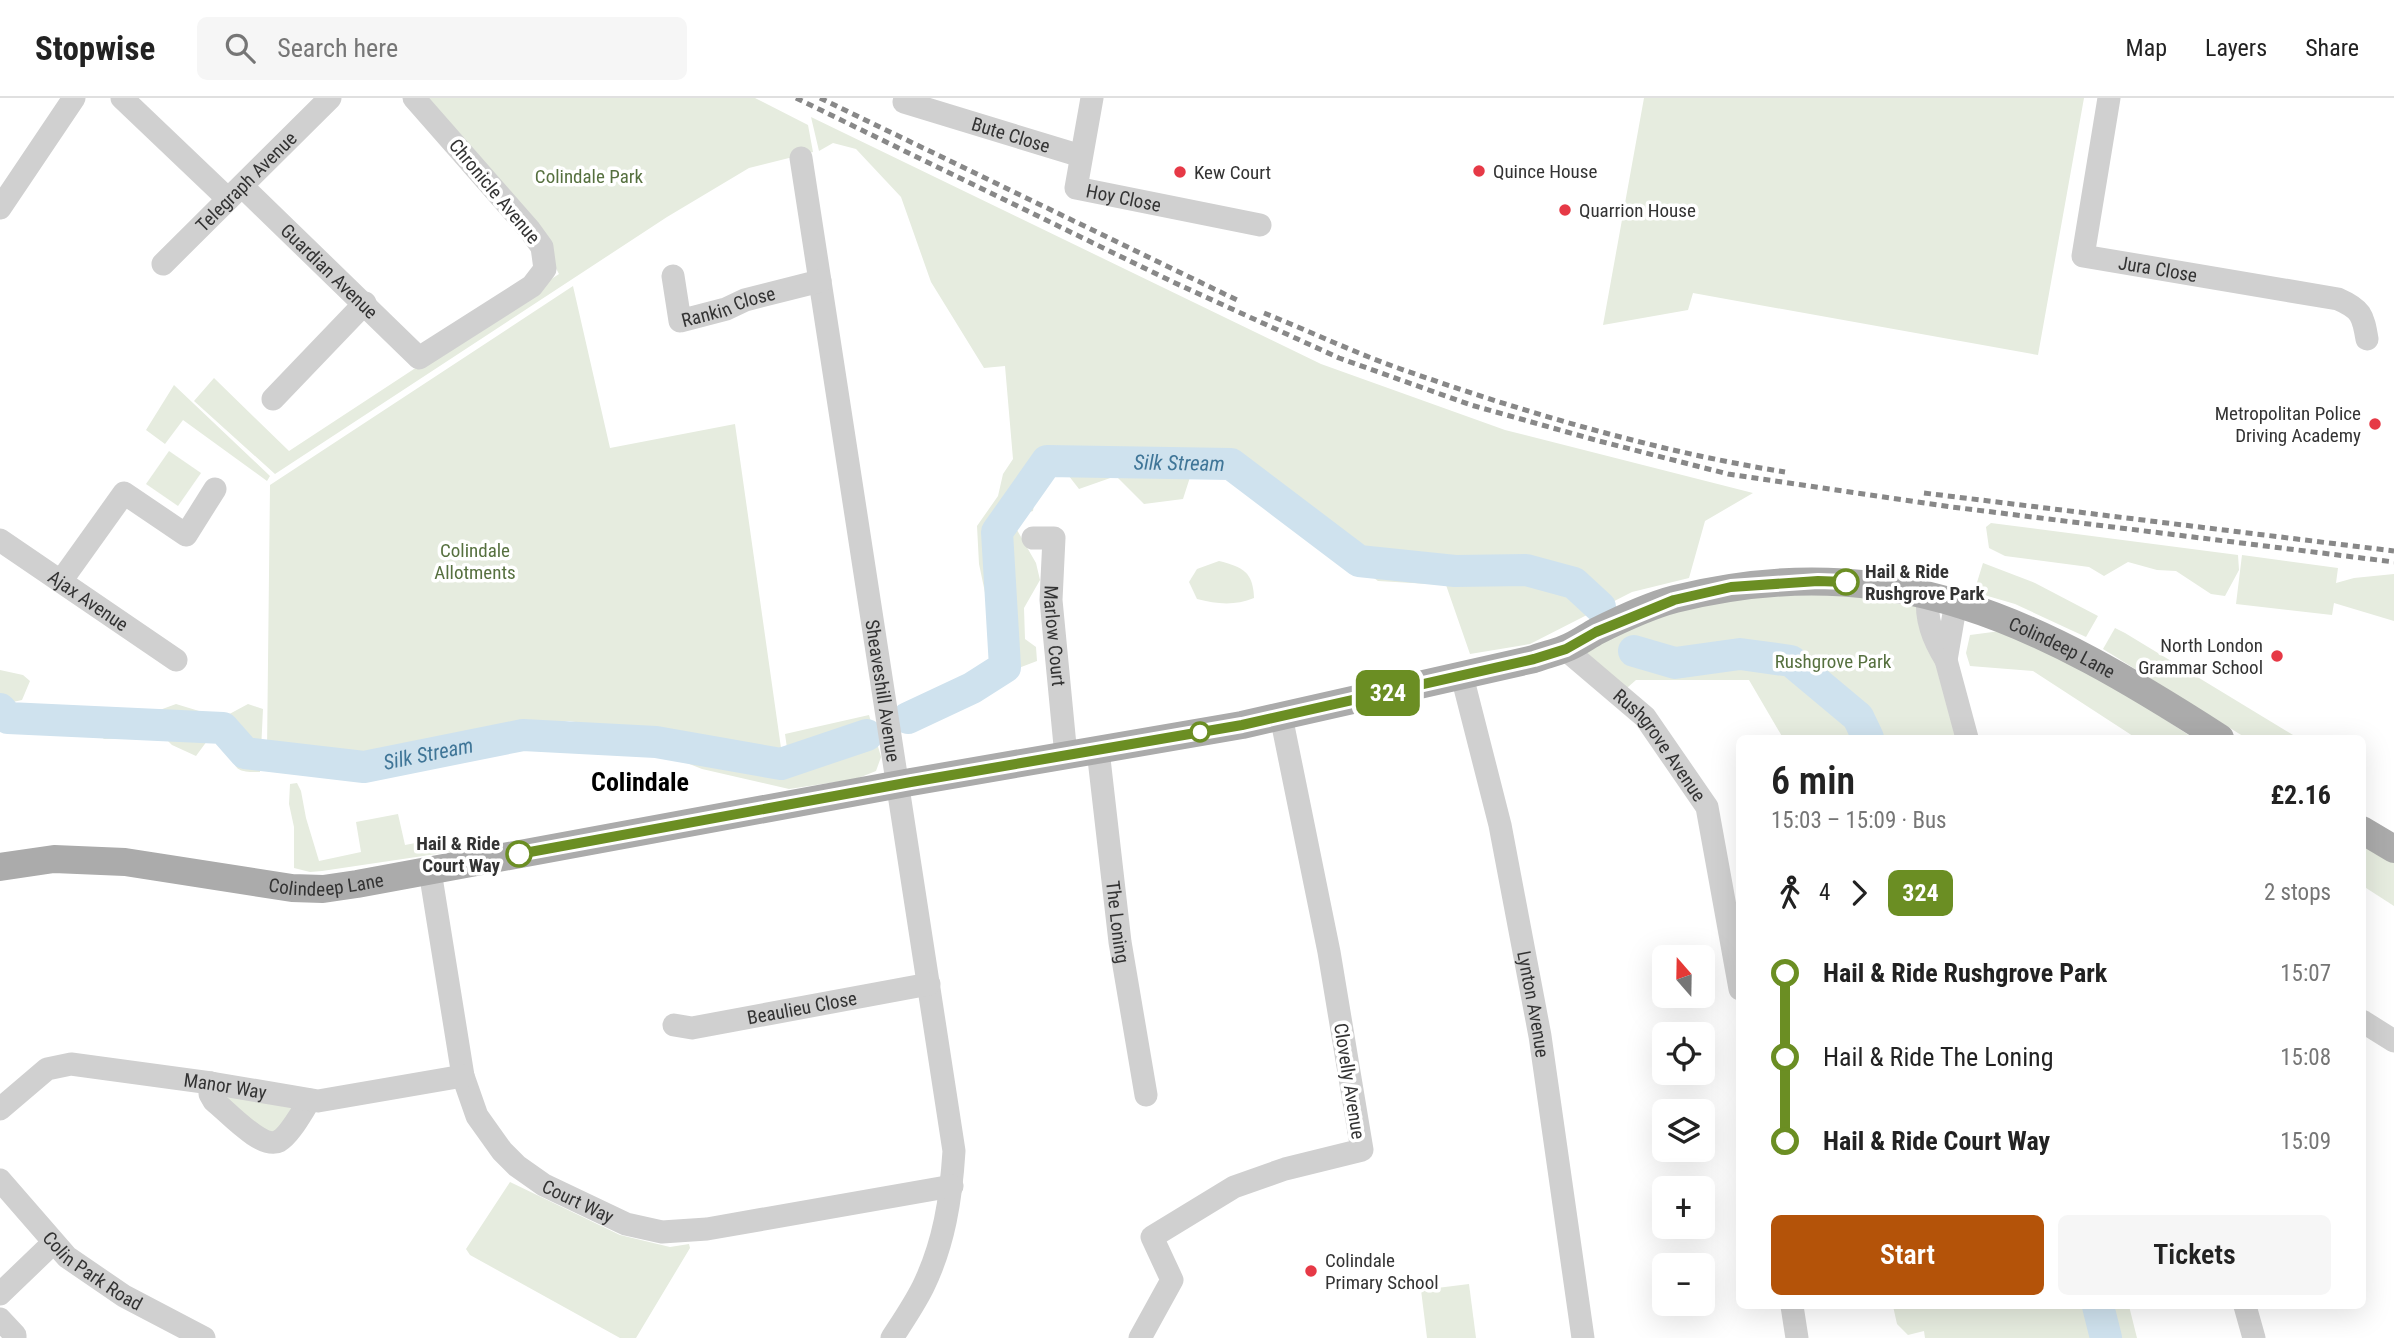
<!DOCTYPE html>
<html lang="en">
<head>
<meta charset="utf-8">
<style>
	body { margin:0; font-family:"Roboto Condensed",sans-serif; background:#f6f6f6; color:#222; height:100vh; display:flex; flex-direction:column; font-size:26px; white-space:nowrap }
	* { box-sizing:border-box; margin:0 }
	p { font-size:23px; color:#767676 }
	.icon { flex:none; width:38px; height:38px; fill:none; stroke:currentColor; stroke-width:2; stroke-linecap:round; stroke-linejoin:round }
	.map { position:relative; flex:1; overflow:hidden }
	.sheet { position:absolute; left:1736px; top:637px; width:630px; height:574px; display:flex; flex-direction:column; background:#fff; border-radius:10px; box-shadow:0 7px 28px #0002 }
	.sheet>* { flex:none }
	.badge { padding:0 14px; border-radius:10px; font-size:24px; line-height:46px }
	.needle { width:46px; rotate:340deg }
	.controls { position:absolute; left:1652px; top:847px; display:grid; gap:14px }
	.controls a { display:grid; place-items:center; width:63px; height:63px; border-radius:10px; background:#fff; box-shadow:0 7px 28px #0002; font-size:35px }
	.map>.badge { position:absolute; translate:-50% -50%; box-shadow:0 0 0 4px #fff }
	.legs { display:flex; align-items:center; gap:10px; height:77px; padding:0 35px; font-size:23px }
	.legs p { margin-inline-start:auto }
	.overview { display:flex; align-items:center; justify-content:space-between; height:119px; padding:0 35px }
	h1 { font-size:38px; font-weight:600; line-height:52px }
	.cta { display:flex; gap:14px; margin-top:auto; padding:14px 35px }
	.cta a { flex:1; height:80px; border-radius:10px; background:#b45309; color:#fff; font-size:28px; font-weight:600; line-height:80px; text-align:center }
	.cta a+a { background:#f6f6f6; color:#222 }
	ul { padding:0 35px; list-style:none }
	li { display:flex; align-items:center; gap:24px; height:84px; font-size:26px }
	li i { display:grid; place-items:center; width:10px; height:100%; margin:0 9px; background:currentColor }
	li i::after { content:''; width:18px; height:18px; margin:-9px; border:5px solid; border-radius:50%; background:#fff }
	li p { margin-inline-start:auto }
	li:first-child i { background:linear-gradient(#0000 50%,currentColor 0) }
	li:last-child i { background:linear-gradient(currentColor 50%,#0000 0) }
	header { display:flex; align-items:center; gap:42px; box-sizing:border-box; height:98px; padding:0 35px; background:#fff; border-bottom:2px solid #e0e0e0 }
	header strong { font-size:33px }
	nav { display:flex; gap:38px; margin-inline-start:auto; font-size:24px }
	.search { width:490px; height:63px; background:#f6f6f6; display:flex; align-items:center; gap:18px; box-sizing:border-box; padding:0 24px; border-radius:10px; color:#767676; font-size:26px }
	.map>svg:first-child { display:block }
	.green { fill:#e6ecdf }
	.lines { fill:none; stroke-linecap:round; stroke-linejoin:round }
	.river { stroke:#cfe2ee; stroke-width:32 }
	.minor { stroke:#d0d0d0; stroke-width:23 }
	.major { stroke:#ababab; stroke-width:28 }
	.rail { stroke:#888; stroke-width:5; stroke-dasharray:7 5; stroke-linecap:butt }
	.line-1-casing { stroke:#fff; stroke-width:16 }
	.line-1 { stroke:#6b8e23; stroke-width:10 }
	.poi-dot { fill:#e63946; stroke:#fff; stroke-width:2.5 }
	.stop-1-dot { fill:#fff; stroke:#6b8e23; stroke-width:3.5 }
	.labels { text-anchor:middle; stroke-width:7; stroke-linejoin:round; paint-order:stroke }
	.street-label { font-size:19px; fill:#333; stroke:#fff }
	.poi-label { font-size:19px; fill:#333; stroke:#fff; text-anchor:start }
	.park-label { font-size:19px; fill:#56703f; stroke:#fff }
	.stop-label { font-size:19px; font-weight:bold; fill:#333; stroke:#fff; text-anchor:start }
	.water-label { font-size:21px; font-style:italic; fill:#3f7597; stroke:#fff }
	.district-label { font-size:26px; font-weight:bold; fill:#000; stroke:#fff }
</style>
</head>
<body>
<header>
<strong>Stopwise</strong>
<div class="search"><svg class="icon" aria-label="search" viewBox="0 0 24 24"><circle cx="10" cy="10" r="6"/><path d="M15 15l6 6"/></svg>Search here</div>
<nav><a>Map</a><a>Layers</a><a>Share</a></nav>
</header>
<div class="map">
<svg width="2394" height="1240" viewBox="0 0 2394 1240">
	<rect width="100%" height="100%" fill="#fff"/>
	<!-- green -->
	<g class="green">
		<polygon points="422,0 755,0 808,27 813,54 749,70 667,119 275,376 194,303 214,280 289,353 559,176 539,138"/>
		<polygon points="1644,0 2084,0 2038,257 1693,195 1688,212 1603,227"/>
		<polygon points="811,19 1321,266 1505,332 1753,395 1705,423 1689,480 1632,494 1530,546 1470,556 1446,487 1378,483 1251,390 1219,371 1192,373 1183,401 1144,406 1116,378 1079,391 1065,373 1037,385 1033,413 1020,417 1017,432 1036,465 1040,482 1024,510 1025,541 1036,549 1037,563 1011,573 989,593 999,561 979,466 977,428 998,398 1003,376 1013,361 1005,268 984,270 931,184 901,99 856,51 833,45 819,53"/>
		<polygon points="573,188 610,350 735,326 782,657 569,623 365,662 267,654 270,387"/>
		<polygon points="174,287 270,378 267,383 183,322 165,346 146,332"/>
		<polygon points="169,353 201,375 178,408 146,386"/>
		<polygon points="1991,425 2238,457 2239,472 2225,498 2211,496 2176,473 2157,472 2128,464 2104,478 2089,469 2005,458 1989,450 1986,429"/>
		<polygon points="2242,457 2338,470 2336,485 2354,480 2394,476 2394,523 2334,505 2332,517 2236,506"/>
		<path d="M1219,463C1243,469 1253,474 1254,500C1234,508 1217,506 1197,501L1189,484L1197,471Z"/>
		<polygon points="1983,465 2035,485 2098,518 2086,539 2015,506 1974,494"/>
		<polygon points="1858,484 1929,514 1958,640 1783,640 1749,582 1636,582 1619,597 1565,551 1654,506"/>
		<polygon points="2115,530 2125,535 2298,640 2246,640 2103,551"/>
		<polygon points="2008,532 2067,556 2193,640 2136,640 2033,573 1970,568 1966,555 1970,537"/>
		<path d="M0,572L23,577L30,583L22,602L13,604L30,614L157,613L176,606L222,620L248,606L263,611L260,674C226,675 239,665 225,642L207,643L196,658L172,647L165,640L104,641L85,626L0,625Z"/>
		<polygon points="869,617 881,659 876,673 856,681 789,691 702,671 652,651 598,645 527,646 474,653 431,662 371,681 321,673 285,676 281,665 286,657 365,665 571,628 783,660 788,657 785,636"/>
		<polygon points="297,685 301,693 306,720 319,763 361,754 356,724 398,716 405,747 447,739 450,754 322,773 310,774 294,770 294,729 289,706 290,686"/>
		<polygon points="2362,741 2394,763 2394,808 2363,788"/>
		<polygon points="226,994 299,1007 281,1035 268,1039 225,1005"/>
		<polygon points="510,1084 620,1137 670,1149 689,1146 690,1150 636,1240 620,1240 470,1157 466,1151"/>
		<polygon points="1469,1186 1476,1240 1427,1240 1421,1192"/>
		<polygon points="1893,1208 2129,1208 2137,1240 1925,1240 1924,1233 1908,1237 1897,1226"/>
	</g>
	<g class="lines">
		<!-- river -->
		<g class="river">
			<polyline points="1634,553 1675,565 1740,556 1791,563 1858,619 1868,640"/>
			<path id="s1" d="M0,611L8,620L223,630L245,655L364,669L523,637L656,644L781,666L867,637"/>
			<path id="s2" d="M908,620L972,590L1005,569L997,434L1047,363L1231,366L1359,463L1455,473L1526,472L1574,485L1600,509"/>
			<polyline points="2098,1208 2106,1240"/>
		</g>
		<!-- minor -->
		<g class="minor">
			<polyline points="122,0 228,101"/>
			<path id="s3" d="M905,0L904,4L1081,58"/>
			<path id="s4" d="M1092,0L1076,90L1260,127"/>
			<path id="s5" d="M2109,0L2083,158L2338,201C2361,211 2363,217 2367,241"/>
			<path id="s6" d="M801,60L954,1053C951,1101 944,1146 923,1189C914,1207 903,1223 892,1240"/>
			<path id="s7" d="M242,88L419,260L532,188L545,171L542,149L529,131L414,0"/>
			<polyline points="0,110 74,0"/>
			<path id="s8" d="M163,166L330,0"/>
			<path id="s9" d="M673,178L680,223L726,211L745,202L820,183"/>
			<polyline points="273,301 365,205"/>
			<path id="s10" d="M1033,440H1054L1051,502L1066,658"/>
			<path id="s11" d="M0,442L176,562"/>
			<polyline points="61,483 124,395 186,437 215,391"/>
			<path d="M1928,496C1925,521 1933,541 1946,562L1956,504"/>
			<path id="s12" d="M1565,551L1645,619L1707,709L1740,891"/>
			<polyline points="1946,562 1967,640"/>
			<path id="s13" d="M1462,578L1500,727L1540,938L1583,1240"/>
			<path id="s14" d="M1098,652L1120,844L1146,997"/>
			<path id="s15" d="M430,773L463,978L477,1018L502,1053L517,1068L544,1087L626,1126L662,1134L707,1131L952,1088"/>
			<polyline points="2362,923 2394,943"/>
			<path id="s16" d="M674,927L692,930L929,886"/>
			<path d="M211,985L210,996L214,1003C228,1014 262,1052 279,1043C290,1037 303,1012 310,1002"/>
			<path id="s17" d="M0,1011L47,971L71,966L211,985L318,1003L463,978"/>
			<path id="s18" d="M0,1082L67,1159L124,1198L204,1240"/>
			<polyline points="0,1196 53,1145"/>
			<polyline points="1792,1208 1797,1240"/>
			<polyline points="2245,1208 2254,1240"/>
			<polyline points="0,1221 15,1237 15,1240"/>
			<polyline points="1140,1240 1172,1182 1152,1139 1234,1089 1285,1071 1362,1052 1329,854 1281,618"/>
		</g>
		<!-- major -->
		<g class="major">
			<polyline points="2362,732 2394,751"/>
			<path id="s19" d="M0,769L54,761L125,764L292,790L323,791L357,786L911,684L1242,627L1534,561C1544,557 1555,555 1564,551C1576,547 1586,539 1597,533C1621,521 1648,508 1675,501C1894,447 2041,525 2220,640"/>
		</g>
		<!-- rail -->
		<g class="rail">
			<polyline points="796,0 1173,184 1339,260 1471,307 1599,343 1728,376 1952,409 2394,464"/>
			<polyline points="820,0 1239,203"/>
			<path d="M1264,215C1309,233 1353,254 1398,270C1523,314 1654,353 1785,374"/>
			<polyline points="1924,395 2394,453"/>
		</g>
	</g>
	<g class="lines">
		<!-- line-1 casing -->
		<g class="line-1-casing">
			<polyline id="line-1" points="519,756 911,684 1242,627 1534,561 1566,551 1596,534 1674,502 1731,489 1818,483 1846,484"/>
		</g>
		<!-- line-1 -->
		<use href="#line-1" class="line-1"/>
	</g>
	<!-- markers -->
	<g class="poi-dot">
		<circle cx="1479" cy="73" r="7"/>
		<circle cx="1180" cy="74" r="7"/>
		<circle cx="1565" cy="112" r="7"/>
		<circle cx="2375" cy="326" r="7"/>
		<circle cx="2277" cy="558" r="7"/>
		<circle cx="1311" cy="1173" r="7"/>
	</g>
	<g class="stop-1-dot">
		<circle cx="1846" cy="484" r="12"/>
		<circle cx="1200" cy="634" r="9"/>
		<circle cx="519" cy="756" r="12"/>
	</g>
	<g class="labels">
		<!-- street labels -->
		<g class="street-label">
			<text dy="7" stroke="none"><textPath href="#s3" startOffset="116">Bute Close</textPath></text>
			<text dy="7" stroke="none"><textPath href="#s8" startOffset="117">Telegraph Avenue</textPath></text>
			<text transform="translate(495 93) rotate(50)" y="7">Chronicle Avenue</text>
			<text dy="7" stroke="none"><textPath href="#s4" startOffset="140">Hoy Close</textPath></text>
			<text dy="7" stroke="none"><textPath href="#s5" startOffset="236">Jura Close</textPath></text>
			<text dy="7" stroke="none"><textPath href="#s7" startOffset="122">Guardian Avenue</textPath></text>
			<text dy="7" stroke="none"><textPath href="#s9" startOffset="96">Rankin Close</textPath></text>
			<text dy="7" stroke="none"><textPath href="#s11" startOffset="107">Ajax Avenue</textPath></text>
			<text dy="7" stroke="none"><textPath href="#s10" startOffset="119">Marlow Court</textPath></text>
			<text dy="7" stroke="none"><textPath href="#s19" startOffset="2112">Colindeep Lane</textPath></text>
			<text dy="7" stroke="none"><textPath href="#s6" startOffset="539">Sheaveshill Avenue</textPath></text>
			<text dy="7" stroke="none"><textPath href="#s12" startOffset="136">Rushgrove Avenue</textPath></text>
			<text dy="7" stroke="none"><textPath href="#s19" startOffset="329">Colindeep Lane</textPath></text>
			<text dy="7" stroke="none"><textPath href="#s14" startOffset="173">The Loning</textPath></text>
			<text dy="7" stroke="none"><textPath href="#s13" startOffset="336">Lynton Avenue</textPath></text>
			<text dy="7" stroke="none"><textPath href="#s16" startOffset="130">Beaulieu Close</textPath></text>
			<text transform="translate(1350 983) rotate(81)" y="7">Clovelly Avenue</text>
			<text dy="7" stroke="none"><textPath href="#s17" startOffset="242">Manor Way</textPath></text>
			<text dy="7" stroke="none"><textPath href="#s15" startOffset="385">Court Way</textPath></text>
			<text dy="7" stroke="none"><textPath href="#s18" startOffset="131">Colin Park Road</textPath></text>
		</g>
		<!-- poi labels -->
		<g class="poi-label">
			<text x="1493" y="80">Quince House</text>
			<text x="1194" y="81">Kew Court</text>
			<text x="1579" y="119">Quarrion House</text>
			<text x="2361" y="322" text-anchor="end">Metropolitan Police<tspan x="2361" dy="22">Driving Academy</tspan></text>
			<text x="2263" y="554" text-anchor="end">North London<tspan x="2263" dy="22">Grammar School</tspan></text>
			<text x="1325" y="1169">Colindale<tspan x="1325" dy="22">Primary School</tspan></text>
		</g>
		<!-- park labels -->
		<g class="park-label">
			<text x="589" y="85">Colindale Park</text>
			<text x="475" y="459">Colindale<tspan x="475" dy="22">Allotments</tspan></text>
			<text x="1833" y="570">Rushgrove Park</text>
		</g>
		<!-- stop labels -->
		<g class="stop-label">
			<text x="1865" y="480">Hail &amp; Ride<tspan x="1865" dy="22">Rushgrove Park</tspan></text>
			<text x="500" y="752" text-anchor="end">Hail &amp; Ride<tspan x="500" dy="22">Court Way</tspan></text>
		</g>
		<!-- water labels -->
		<g class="water-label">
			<text dy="7" stroke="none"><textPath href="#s2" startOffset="464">Silk Stream</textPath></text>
			<text dy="7" stroke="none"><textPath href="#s1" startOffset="446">Silk Stream</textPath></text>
		</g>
		<!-- district labels -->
		<g class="district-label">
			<text x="640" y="693">Colindale</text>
		</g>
	</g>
</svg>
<div class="controls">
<a><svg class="needle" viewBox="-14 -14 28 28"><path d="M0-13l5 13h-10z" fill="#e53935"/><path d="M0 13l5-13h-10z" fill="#767676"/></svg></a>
<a><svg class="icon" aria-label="locate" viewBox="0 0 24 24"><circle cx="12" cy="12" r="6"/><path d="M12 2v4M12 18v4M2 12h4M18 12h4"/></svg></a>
<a><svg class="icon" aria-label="layers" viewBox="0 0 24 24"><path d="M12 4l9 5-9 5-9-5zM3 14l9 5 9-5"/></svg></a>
<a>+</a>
<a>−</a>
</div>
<b class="badge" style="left:1388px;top:595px;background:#6b8e23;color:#fff">324</b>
<section class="sheet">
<div class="overview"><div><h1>6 min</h1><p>15:03 – 15:09 · Bus</p></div><b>£2.16</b></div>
<div class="legs"><svg class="icon" aria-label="walk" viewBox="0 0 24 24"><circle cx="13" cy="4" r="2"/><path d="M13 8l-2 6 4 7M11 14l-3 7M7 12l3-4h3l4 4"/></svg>4<svg class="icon" aria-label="forward" viewBox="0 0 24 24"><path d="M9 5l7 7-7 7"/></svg><b class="badge" style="background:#6b8e23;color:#fff">324</b><p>2 stops</p></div>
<ul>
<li><i style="color:#6b8e23"></i><b>Hail &amp; Ride Rushgrove Park</b><p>15:07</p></li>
<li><i style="color:#6b8e23"></i><span>Hail &amp; Ride The Loning</span><p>15:08</p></li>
<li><i style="color:#6b8e23"></i><b>Hail &amp; Ride Court Way</b><p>15:09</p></li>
</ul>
<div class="cta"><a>Start</a><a>Tickets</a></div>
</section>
</div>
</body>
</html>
